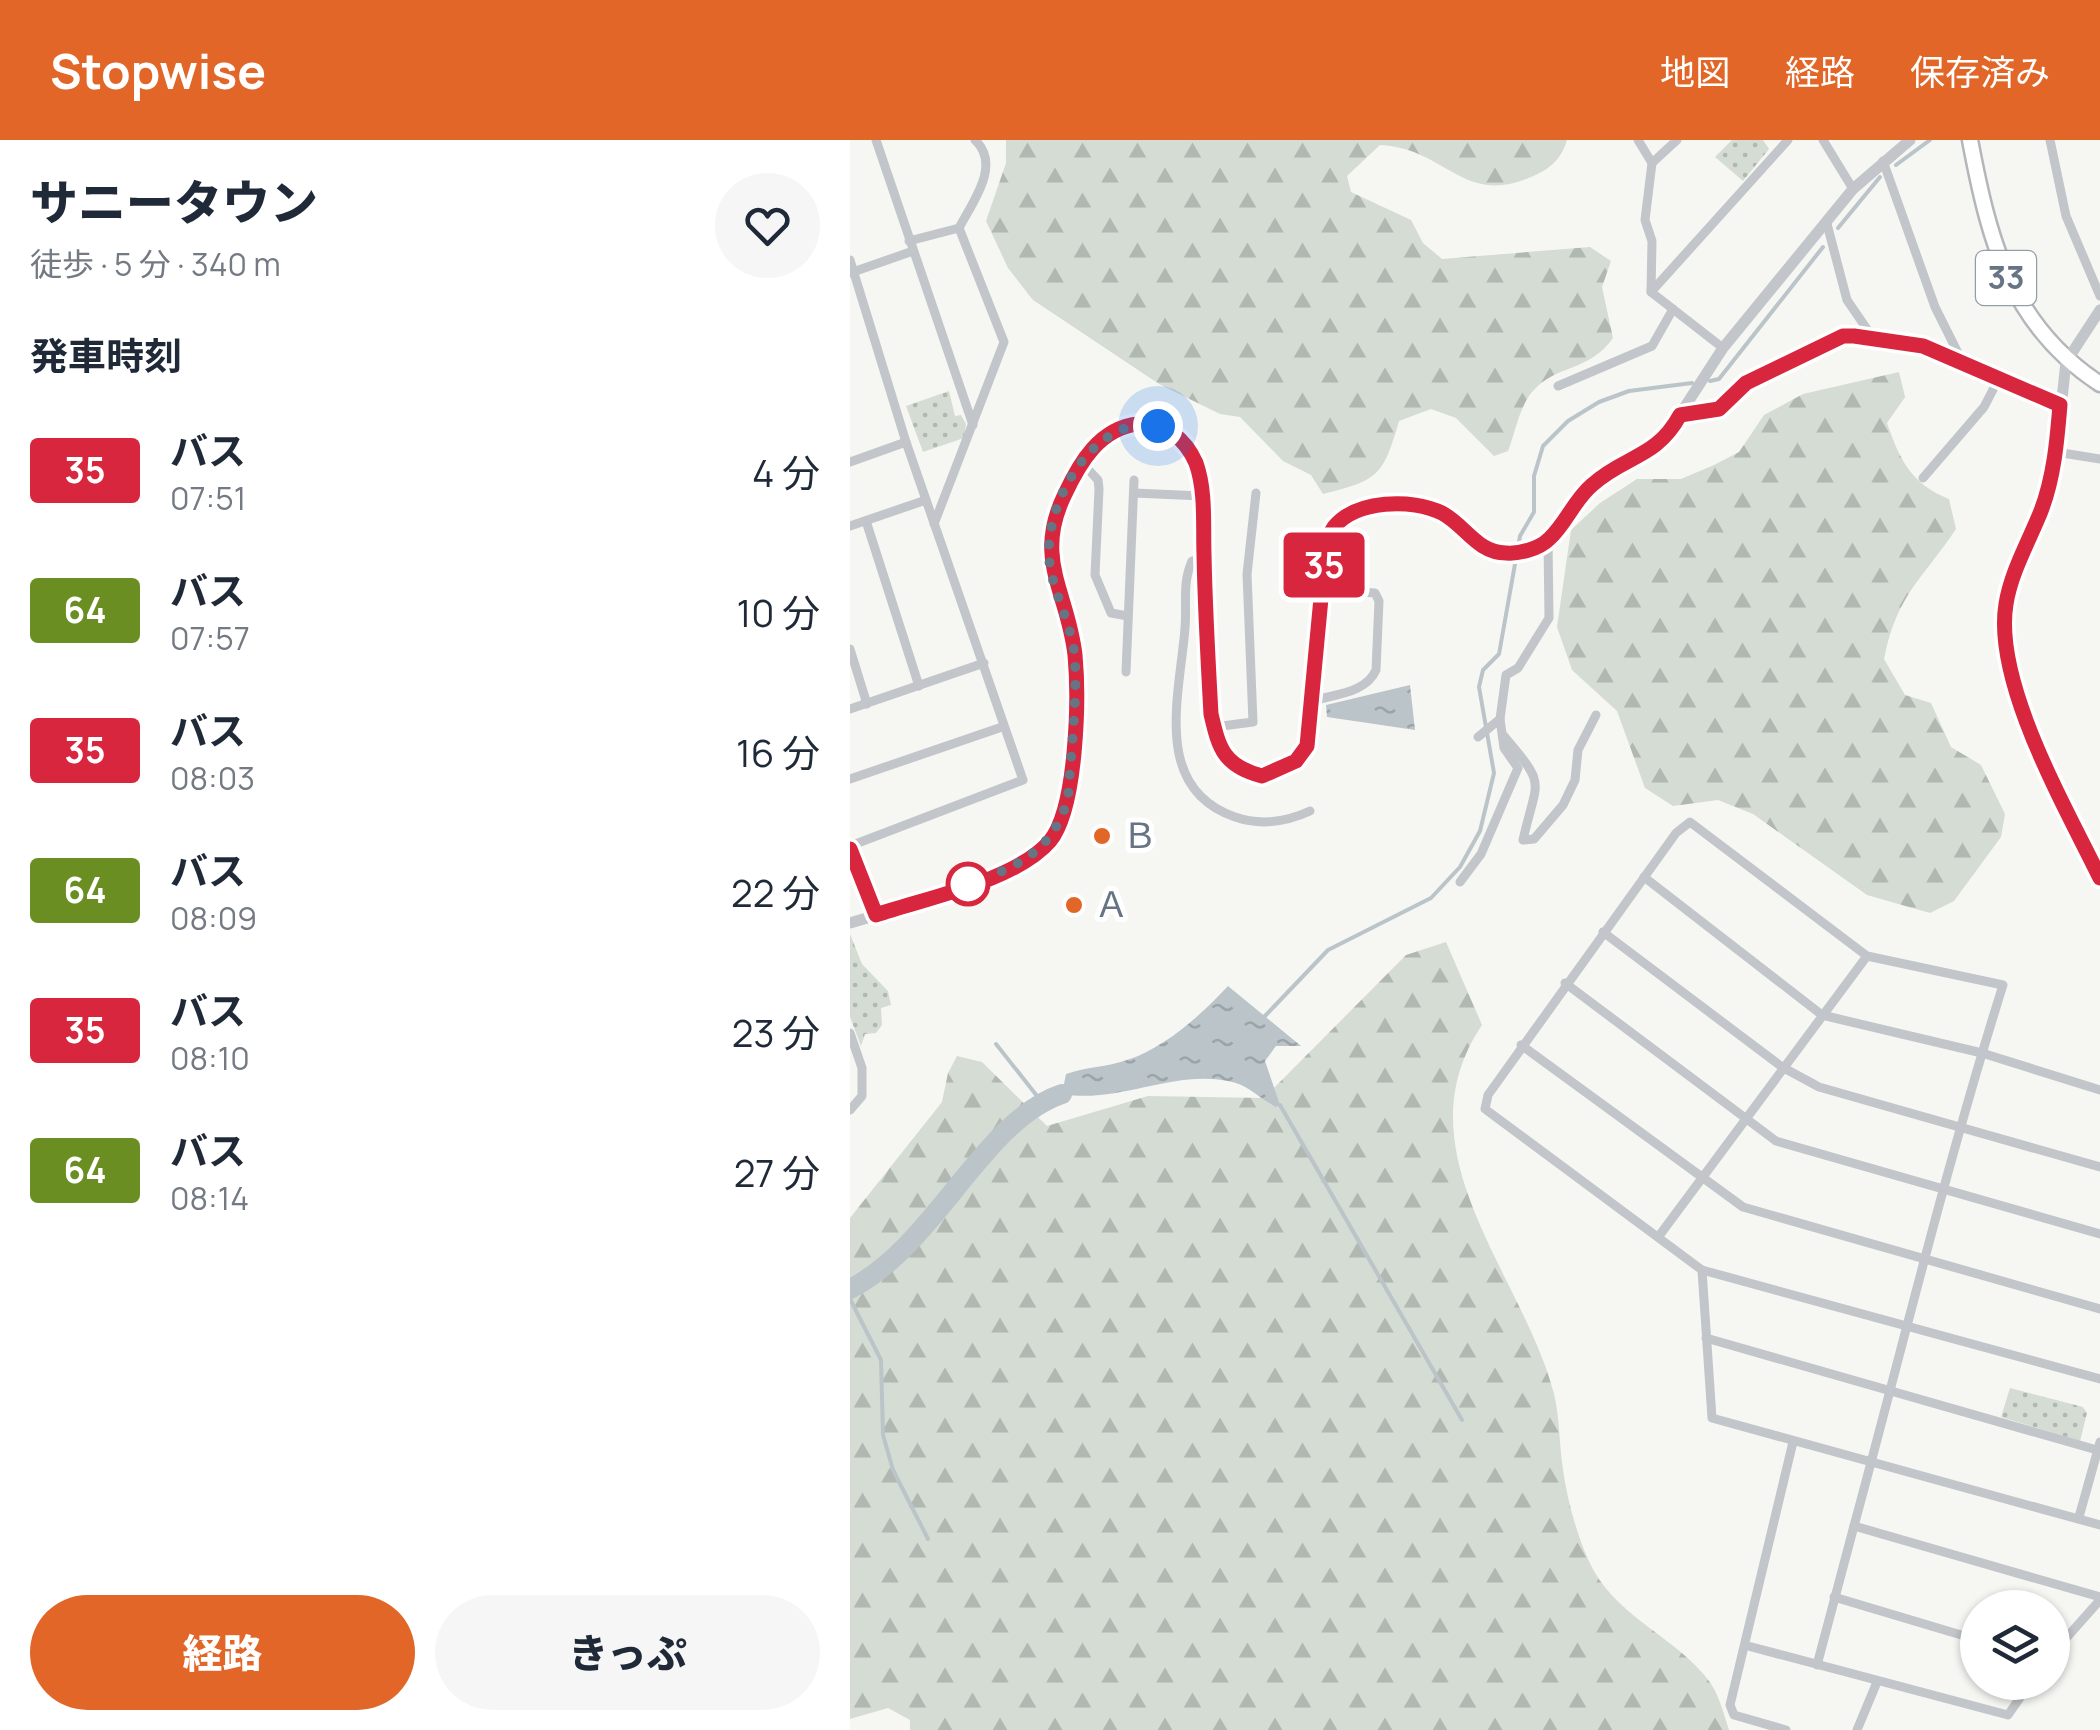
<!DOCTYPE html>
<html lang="ja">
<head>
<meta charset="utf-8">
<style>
	body { margin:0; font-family:Manrope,"Noto Sans JP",sans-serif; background:#f6f6f7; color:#1f2937; height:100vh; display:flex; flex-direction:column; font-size:38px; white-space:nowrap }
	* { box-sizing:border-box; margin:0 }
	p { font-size:32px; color:#747a83 }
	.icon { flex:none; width:55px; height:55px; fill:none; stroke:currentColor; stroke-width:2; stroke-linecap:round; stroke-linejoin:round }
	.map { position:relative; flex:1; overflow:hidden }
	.drawer { display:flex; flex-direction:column; background:#fff; width:850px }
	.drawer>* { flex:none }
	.badge { padding:0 20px; border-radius:8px; font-size:35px; line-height:65px }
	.fabs { position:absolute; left:1110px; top:1450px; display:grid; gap:20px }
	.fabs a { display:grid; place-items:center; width:110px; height:110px; border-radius:50%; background:#fff; box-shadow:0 2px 8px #0004; font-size:50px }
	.you { position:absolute; width:50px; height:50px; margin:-25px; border:8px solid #fff; border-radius:50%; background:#1a73e8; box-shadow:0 0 0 15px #1a73e833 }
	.map>.badge { position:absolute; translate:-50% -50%; box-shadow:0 0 0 5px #fff }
	h2 { padding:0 30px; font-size:38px; line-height:90px }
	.round { display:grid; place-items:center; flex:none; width:105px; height:105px; border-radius:52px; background:#f6f6f7 }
	.overview { display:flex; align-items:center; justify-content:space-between; height:170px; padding:0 30px }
	h1 { font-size:48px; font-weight:800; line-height:75px }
	.cta { display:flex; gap:20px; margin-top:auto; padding:20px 30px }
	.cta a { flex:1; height:115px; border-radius:60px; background:#e26628; color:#fff; font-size:40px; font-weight:800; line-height:115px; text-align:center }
	.cta a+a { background:#f6f6f7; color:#1f2937 }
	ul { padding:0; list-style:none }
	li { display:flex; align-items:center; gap:30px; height:140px; padding:0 30px }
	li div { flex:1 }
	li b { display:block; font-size:38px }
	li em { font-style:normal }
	li .badge { min-width:110px; font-weight:700; text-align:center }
	header { display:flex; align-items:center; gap:60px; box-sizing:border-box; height:140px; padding:0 50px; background:#e26628; color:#fff }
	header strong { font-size:48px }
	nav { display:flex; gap:55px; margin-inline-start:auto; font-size:35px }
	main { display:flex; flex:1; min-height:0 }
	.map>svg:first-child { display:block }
	.forest { fill:url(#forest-firs) }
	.park { fill:url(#park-dots) }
	.water { fill:url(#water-ripples) }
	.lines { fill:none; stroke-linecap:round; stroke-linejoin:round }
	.stream { stroke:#bac4c9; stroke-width:4 }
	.river { stroke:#bac4c9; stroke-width:20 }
	.primary-casing { stroke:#b3b7bb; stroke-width:19 }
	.minor { stroke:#c2c5c9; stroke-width:9 }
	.tertiary { stroke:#c2c5c9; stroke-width:11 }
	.primary { stroke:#fff; stroke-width:14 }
	.line-casing { stroke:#fff; stroke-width:22 }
	.line { stroke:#d7263d; stroke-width:15 }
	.walk { stroke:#667484; stroke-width:10; stroke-dasharray:0 18 }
	.poi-dot { fill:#e26628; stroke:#fff; stroke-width:4 }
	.stop-dot { fill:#fff; stroke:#d7263d; stroke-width:5 }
	.labels { text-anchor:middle; stroke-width:10; stroke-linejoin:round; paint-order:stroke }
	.shield { fill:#fff; stroke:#949ea9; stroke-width:2.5 }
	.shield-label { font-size:32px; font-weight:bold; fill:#667484 }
	.poi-label { font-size:35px; fill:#667484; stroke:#fff; text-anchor:start }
</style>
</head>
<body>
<header>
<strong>Stopwise</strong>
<nav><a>地図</a><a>経路</a><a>保存済み</a></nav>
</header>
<main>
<section class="drawer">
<div class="overview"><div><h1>サニータウン</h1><p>徒歩 · 5 分 · 340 m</p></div><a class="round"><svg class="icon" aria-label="heart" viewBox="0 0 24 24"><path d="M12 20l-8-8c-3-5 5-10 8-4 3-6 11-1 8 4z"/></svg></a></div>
<h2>発車時刻</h2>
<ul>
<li><span class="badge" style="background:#d7263d;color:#fff">35</span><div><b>バス</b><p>07:51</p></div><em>4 分</em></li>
<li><span class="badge" style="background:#6b8e23;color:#fff">64</span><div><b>バス</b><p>07:57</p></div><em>10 分</em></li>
<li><span class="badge" style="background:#d7263d;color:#fff">35</span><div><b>バス</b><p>08:03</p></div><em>16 分</em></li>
<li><span class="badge" style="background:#6b8e23;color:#fff">64</span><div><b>バス</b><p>08:09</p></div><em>22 分</em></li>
<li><span class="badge" style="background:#d7263d;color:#fff">35</span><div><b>バス</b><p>08:10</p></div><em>23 分</em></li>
<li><span class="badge" style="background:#6b8e23;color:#fff">64</span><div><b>バス</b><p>08:14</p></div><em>27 分</em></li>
</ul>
<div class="cta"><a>経路</a><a>きっぷ</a></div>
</section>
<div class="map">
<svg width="1250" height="1590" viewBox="0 0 1250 1590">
	<defs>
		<pattern id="forest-firs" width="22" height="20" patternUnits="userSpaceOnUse" patternTransform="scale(2.5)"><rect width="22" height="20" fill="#d5dcd3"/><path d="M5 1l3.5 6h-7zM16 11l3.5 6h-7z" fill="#b1b7b1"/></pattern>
		<pattern id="park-dots" width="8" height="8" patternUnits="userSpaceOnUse" patternTransform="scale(2.5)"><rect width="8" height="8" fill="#d5dcd3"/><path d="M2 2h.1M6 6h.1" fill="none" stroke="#b1b7b1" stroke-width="1.8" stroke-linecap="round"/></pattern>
		<pattern id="water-ripples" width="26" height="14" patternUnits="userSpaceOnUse" patternTransform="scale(2.5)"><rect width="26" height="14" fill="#bac4c9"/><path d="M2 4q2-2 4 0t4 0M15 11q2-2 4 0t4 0" fill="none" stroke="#9ba4a9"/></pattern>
	</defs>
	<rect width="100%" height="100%" fill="#f6f7f3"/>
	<!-- forest -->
	<g class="forest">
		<path d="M156,0H717C711,20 700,29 681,37C613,67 596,8 530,5L497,36L501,52L561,80L573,103L592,119L740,107L761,121L752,147L763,198C739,232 707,224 683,251C670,265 665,293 658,311L644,316L606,278L581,269L549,281C533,336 529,340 473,354L461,335L433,321L390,277L370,274L309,244L183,160L158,128L136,81L156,23Z"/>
		<path d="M1049,232L1055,257L1037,283C1050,320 1061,344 1099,359L1106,389C1072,440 1047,454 1034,519L1055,555L1081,563L1101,607L1131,625L1155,674L1151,697L1104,761L1080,773L1017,755L903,674L868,660L823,666L795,648L767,571L722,530L707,487L721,390L750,363L787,339H831L864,325L889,312L914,275L953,254Z"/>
		<path d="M596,802L632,885C547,1011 673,1134 704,1254C710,1279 709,1304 713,1329C717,1360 729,1404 744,1431C770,1478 828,1499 859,1541C869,1554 874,1575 879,1590H60V1580L38,1568L0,1579V1078L92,962L98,933L107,916L132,922L197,986L298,956L414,958L556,815Z"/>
	</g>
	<!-- park -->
	<g class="park">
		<polygon points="882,0 913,0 919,9 893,41 865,17"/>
		<polygon points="99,251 105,276 111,275 116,284 114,298 73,312 56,266"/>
		<polygon points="0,794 12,824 38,851 41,865 31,868 32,885 26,893 15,894 11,906 0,877"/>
		<polygon points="1160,1248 1233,1267 1237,1273 1230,1301 1151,1277"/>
	</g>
	<!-- water -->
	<g class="water">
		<polygon points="560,545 565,590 477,577 476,565"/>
		<path d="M378,846L451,906H426L415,921L430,965L426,967C409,958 397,944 378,941C321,930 269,964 212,954L216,934C236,927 257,927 277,920C315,908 352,874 378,846Z"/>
	</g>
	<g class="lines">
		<!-- stream -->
		<g class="stream">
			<polyline points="1046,25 1080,0"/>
			<polyline points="988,88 1030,37"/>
			<polyline points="860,241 869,239 973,107"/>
			<polyline points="415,876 478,810 581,758 610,727 630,691 644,633 629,547 633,530 649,514 670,396 684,372 684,336 693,306 718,281 749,262 779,251 842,243"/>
			<polyline points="146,904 191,961"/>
			<polyline points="430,965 612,1280"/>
			<polyline points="0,1159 31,1220 33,1295 43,1330 78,1399"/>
		</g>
		<!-- river -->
		<path class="river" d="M0,1149C86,1105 132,981 212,954"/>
		<!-- primary casing -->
		<g class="primary-casing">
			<path id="primary" d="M1120,0C1139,100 1160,185 1250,244"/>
		</g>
		<!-- minor -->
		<g class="minor">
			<polyline points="26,0 123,285"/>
			<polyline points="788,0 802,23 827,0"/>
			<polyline points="973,0 1003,49"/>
			<polyline points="1200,0 1216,76 1250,156"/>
			<polyline points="1033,21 1085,167 1114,225"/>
			<polyline points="977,84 997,160 1023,198"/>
			<path d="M59,101L109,88C122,63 152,25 125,0"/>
			<polyline points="0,120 56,302 173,640 0,706"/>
			<polyline points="0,133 63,111"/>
			<polyline points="801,152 802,101 795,80 802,23"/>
			<polyline points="873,208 801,152 938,0"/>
			<polyline points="708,246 802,206 823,169"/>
			<polyline points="831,275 869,269 895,243 993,196 1073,206 1210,265"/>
			<polyline points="1206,312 1250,319"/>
			<polyline points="0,322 56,302"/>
			<polyline points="233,324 248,340 249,349 245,435 261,473 278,476"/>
			<polyline points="1073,338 1134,267 1148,240"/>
			<polyline points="284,353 352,356"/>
			<polyline points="16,381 69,546"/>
			<polyline points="84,384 154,202 109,88"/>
			<polyline points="0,386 76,360"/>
			<path d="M354,418L342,421C332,443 337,464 335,488C330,554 301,648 385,677C411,686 436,682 460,671"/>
			<polyline points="0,509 17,564"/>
			<polyline points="276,532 284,340"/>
			<path d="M463,561C485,554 516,553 526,530L529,461L525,453L471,449"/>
			<polyline points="0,569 134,523"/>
			<polyline points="364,587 403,582 397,434 406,353"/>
			<path d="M653,595C698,648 687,637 673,700L684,699L713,665L725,640L728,610L746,575"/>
			<polyline points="628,597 650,579 656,535 668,528 699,478 698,401"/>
			<polyline points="0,639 152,587"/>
			<polyline points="0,709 26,775"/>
			<polyline points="794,737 972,875 1132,913 1250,950"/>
			<polyline points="610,742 631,714 668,628 654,608 650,579"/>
			<polyline points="753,792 932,927 969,947 1250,1027"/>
			<polyline points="715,843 926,1001 1250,1094"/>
			<polyline points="0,893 12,928 12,956 0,970"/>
			<polyline points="671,905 893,1067 1250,1169"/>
			<polyline points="809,1096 1017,816"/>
			<polyline points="852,1130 862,1278 1250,1385"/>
			<polyline points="856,1198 1247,1310"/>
			<polyline points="1229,1377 1250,1302"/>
			<path d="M1004,1386C1053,1205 1097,1023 1153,845L1017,816L840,682L826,693L638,955L635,969L852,1130L1250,1239"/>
			<polyline points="984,1457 1128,1500"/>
			<polyline points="898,1506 1158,1575 1181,1542"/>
			<polyline points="1202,1514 1250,1460"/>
			<polyline points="967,1525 1004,1386 1250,1457"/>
			<polyline points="936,1590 884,1575 880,1565 943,1302"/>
			<polyline points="1007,1590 1027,1542"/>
		</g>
		<!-- tertiary -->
		<g class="tertiary">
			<polyline points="1250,170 1216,222 1206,314 1192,366 1163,435 1153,486 1185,603 1250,738"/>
			<path d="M0,783C49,768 170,739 200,701C210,689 214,672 218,658L224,513L199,418L201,392L233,324L251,298L270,287L293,283L322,292L335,304L349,333L361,574L368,609L377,622L392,631L412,636L446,621L462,589L471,449L481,390L501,372L563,364L590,372L629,405L648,413L678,410L698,401L738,348L812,302L873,208L1003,49L1060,0"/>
		</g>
		<!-- primary -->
		<use href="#primary" class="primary"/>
	</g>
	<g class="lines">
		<!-- line casing -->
		<g class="line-casing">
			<path id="line" d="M0,709L26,775C75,758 166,741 200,701C227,668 229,558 225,515C218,452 183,419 215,354C230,322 250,288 288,284C315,281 336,300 346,323C356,351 353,385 354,414C355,467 358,521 361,574C369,609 374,626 412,636L446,621L457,606L475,416C477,407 478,395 484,387C506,360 562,358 592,373C615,385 627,413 656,413C669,414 689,409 699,399C716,384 724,360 742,345C775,315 806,319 830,275L869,269L896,243L993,196H1004L1073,206L1210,265C1207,301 1204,337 1191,371C1179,401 1161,432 1156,464C1143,542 1216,668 1250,738"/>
		</g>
		<!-- line -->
		<use href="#line" class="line"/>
		<!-- walk -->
		<path class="walk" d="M118,744C168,727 203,711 218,658C221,612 227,566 225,520C223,484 201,451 199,416C196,360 245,274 308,286"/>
	</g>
	<!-- markers -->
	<g class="poi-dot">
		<circle cx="252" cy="696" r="10"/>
		<circle cx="224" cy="765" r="10"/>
	</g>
	<circle class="stop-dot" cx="118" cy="744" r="20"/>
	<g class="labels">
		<!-- shield labels -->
		<rect class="shield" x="1126" y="111" width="60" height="54" rx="8"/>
		<g class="shield-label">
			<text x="1156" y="149">33</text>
		</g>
		<!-- poi labels -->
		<g class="poi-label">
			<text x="272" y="708">Ｂ</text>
			<text x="244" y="777">Ａ</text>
		</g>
	</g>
</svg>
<div class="fabs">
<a><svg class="icon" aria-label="layers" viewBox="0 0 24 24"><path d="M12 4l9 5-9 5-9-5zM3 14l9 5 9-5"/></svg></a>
</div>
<div class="you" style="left:308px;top:286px"></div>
<b class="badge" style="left:474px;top:425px;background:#d7263d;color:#fff">35</b>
</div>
</main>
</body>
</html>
